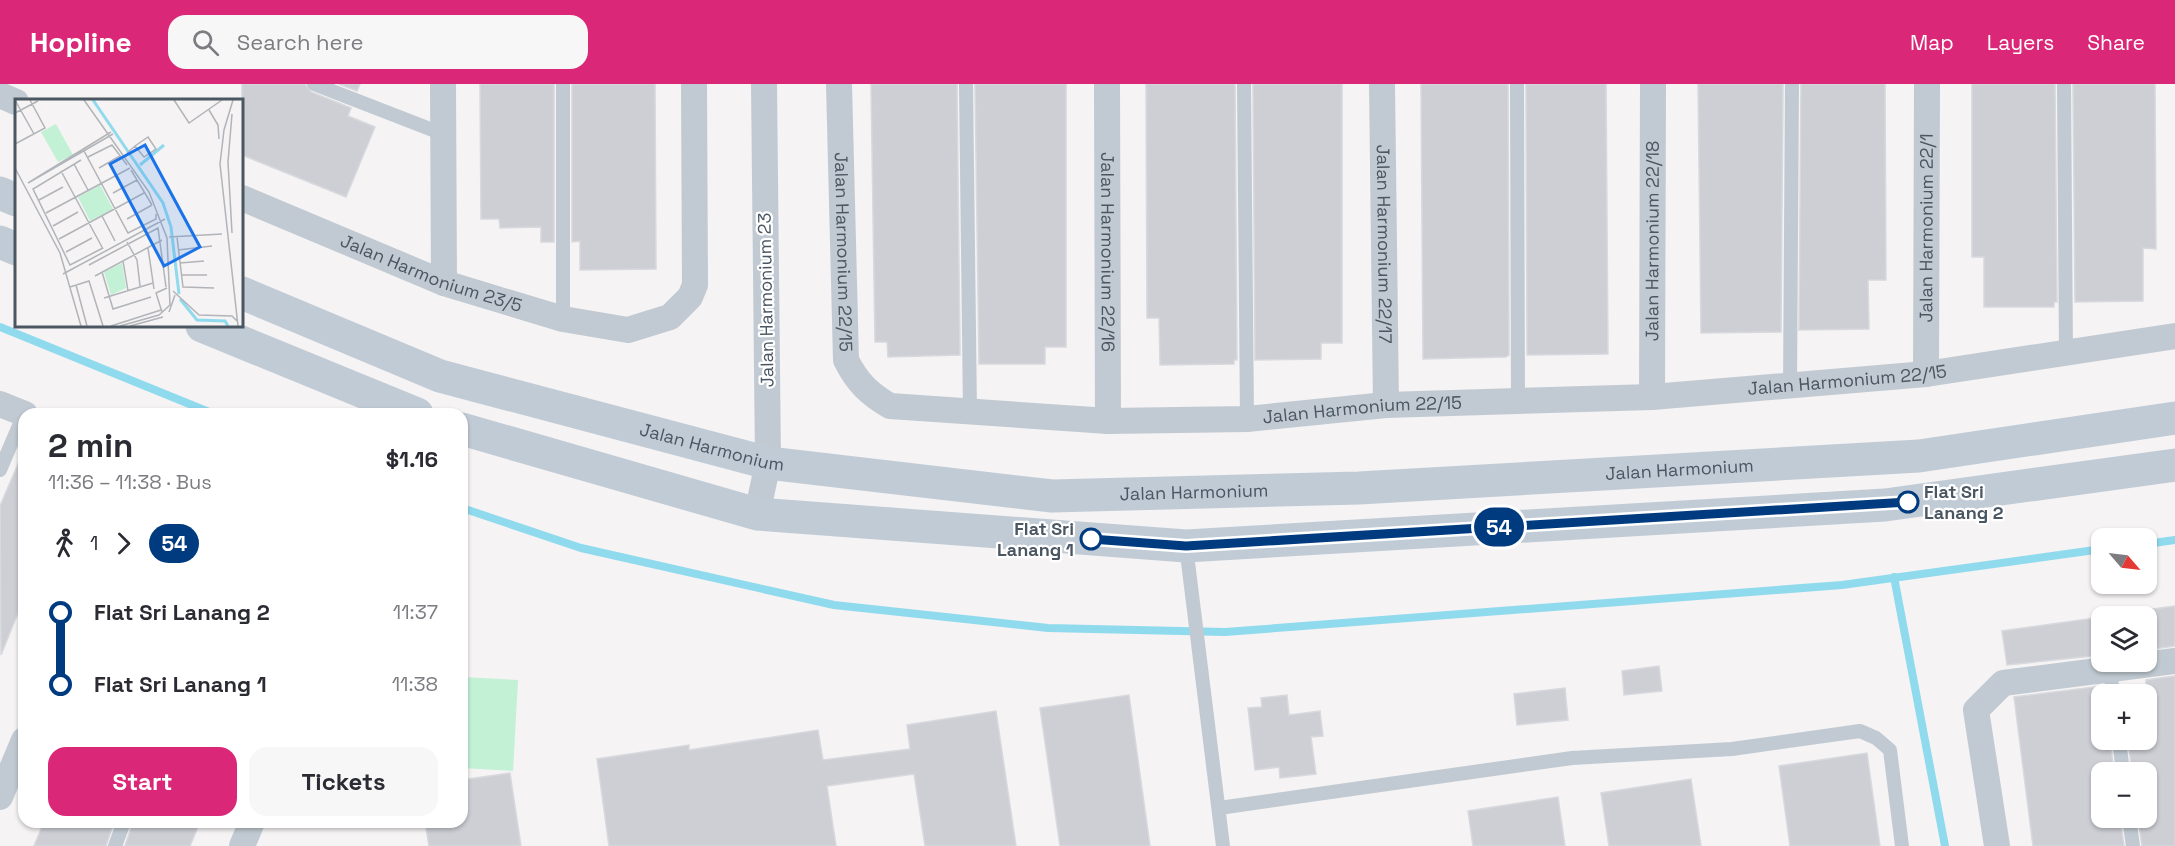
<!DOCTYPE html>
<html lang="en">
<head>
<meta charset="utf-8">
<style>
	body { margin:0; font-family:"Space Grotesk",sans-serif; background:#f7f7f7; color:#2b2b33; height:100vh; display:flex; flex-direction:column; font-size:22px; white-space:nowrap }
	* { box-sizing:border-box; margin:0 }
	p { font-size:20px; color:#7c7c81 }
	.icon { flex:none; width:33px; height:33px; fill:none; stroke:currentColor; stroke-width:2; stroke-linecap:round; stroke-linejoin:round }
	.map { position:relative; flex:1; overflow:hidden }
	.drawer { position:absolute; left:18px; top:324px; width:450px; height:420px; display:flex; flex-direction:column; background:#fff; border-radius:18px; box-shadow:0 2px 4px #0004 }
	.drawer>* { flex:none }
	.badge { padding:0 12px; border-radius:20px; font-size:21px; line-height:39px }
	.needle { width:39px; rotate:118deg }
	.tools { position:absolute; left:2091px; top:444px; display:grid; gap:12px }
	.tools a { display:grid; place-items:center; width:66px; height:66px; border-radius:12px; background:#fff; box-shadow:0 2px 4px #0004; font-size:30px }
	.map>.badge { position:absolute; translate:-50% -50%; box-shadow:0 0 0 3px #fff }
	.legs { display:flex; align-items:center; gap:9px; height:66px; padding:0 30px; font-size:20px }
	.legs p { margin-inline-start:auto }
	.head { display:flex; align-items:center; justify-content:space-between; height:102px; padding:0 30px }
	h1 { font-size:33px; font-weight:800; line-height:45px }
	.primary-button { display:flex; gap:12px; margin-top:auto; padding:12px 30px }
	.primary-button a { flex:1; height:69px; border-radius:18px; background:#db2777; color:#fff; font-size:24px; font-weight:800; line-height:69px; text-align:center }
	.primary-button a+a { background:#f7f7f7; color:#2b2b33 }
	ul { padding:0 30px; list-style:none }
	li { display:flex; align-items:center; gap:21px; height:72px; font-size:22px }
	li i { display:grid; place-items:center; width:9px; height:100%; margin:0 8px; background:currentColor }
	li i::after { content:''; width:15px; height:15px; margin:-8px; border:4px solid; border-radius:50%; background:#fff }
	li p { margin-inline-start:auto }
	li:first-child i { background:linear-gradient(#0000 50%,currentColor 0) }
	li:last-child i { background:linear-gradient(currentColor 50%,#0000 0) }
	header { display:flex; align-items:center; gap:36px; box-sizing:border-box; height:84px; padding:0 30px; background:#db2777; color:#fff }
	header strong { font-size:28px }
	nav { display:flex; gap:33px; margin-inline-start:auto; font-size:21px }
	.search { width:420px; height:54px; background:#f7f7f7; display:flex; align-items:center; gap:15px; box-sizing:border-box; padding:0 21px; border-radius:18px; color:#7c7c81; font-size:22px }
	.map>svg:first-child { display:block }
	.green { fill:#c3f1d5 }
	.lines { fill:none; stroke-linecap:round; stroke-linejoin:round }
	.stream { stroke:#90daee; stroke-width:8 }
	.building { fill:#cdcfd5; stroke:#d7d9de; stroke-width:1.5 }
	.service { stroke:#c1cad2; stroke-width:14 }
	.minor { stroke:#c1cad2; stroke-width:26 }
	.secondary { stroke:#c1cbd6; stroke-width:33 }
	.line-1-casing { stroke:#fff; stroke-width:14 }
	.line-1 { stroke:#003b80; stroke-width:9 }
	.stop-1-dot { fill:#fff; stroke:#003b80; stroke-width:3 }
	.labels { text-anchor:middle; stroke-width:4.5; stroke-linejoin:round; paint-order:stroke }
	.street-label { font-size:18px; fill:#4a5661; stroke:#fff }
	.stop-label { font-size:18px; font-weight:bold; fill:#4a5661; stroke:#fff; text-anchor:start }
	.inset-river { fill:none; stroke:#90daee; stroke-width:3 }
	.inset-road { fill:none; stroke:#b1b4b9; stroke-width:1.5 }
	.view { fill:#1a73e8; fill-opacity:0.15; stroke:#1a73e8; stroke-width:3 }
	.inset-edge { fill:none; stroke:#4a5661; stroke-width:3 }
</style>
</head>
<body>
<header>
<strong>Hopline</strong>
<div class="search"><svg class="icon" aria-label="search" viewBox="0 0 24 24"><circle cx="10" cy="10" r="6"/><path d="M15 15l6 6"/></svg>Search here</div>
<nav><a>Map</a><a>Layers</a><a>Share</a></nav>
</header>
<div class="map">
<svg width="2175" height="762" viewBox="0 0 2175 762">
	<rect width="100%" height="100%" fill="#f5f3f3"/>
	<!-- green -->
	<polygon class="green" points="462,593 518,596 513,687 462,684"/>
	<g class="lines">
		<!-- stream -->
		<g class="stream">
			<polyline points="0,243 214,330"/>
			<polyline points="462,424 581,464 834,521 1048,544 1225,548 1842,501 2102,465"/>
			<polyline points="2146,460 2175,456"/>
			<polyline points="1894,493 1945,762"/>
		</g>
	</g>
	<!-- building -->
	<g class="building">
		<polygon points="242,0 305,0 311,8 351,24 348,32 375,43 346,113 242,71"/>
		<polygon points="339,0 360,0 357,7"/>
		<polygon points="480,0 554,0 554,158 541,158 541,143 500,144 499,135 481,135"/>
		<polygon points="572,0 655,0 656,185 580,186 580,157 572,158"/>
		<polygon points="871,0 957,0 960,271 888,273 887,258 875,258"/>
		<polygon points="975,0 1066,0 1066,263 1045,263 1045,280 979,280"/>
		<polygon points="1146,0 1235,0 1237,276 1234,276 1234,280 1160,281 1159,234 1147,234"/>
		<polygon points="1253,0 1342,0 1342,259 1321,259 1321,275 1255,276"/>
		<polygon points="1421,0 1508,0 1509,271 1506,273 1423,275"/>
		<polygon points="1526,0 1606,0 1608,270 1527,271"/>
		<polygon points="1698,0 1783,0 1781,248 1701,249"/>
		<polygon points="1801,0 1885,0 1886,196 1868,196 1869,245 1799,246"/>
		<polygon points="1972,0 2055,0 2057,218 2054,218 2054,223 1984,223 1984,173 1972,173"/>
		<polygon points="2073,0 2155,0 2156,165 2143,164 2143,217 2075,218"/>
		<polygon points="24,366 24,514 1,571 0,422"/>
		<polygon points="2175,522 2175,562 2146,566 2146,526"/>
		<polygon points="2102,533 2102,571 2007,581 2002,547"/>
		<polygon points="1659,582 1662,607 1624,611 1622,587"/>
		<polygon points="2175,592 2175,762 2142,762 2138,734 2146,734 2146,688 2132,688 2128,656 2146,656 2146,596"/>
		<polygon points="2102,602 2102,656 2110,656 2114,688 2102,688 2102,734 2120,734 2124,762 2033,762 2014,613"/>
		<polygon points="1565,604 1568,636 1517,641 1514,610"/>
		<polygon points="1129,611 1150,762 1060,762 1040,624"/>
		<polygon points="1287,611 1289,631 1320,627 1323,652 1311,653 1316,690 1280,694 1279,683 1255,686 1248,624 1262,623 1261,614"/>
		<polygon points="996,627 1016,762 925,762 914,690 827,702 836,762 609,762 597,675 689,661 689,666 818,646 823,676 910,665 907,641"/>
		<polygon points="1867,669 1880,762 1790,762 1779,682"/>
		<polygon points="510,689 521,762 429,762 425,738 462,738 462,696"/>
		<polygon points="1691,695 1701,762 1609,762 1601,709"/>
		<polygon points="1558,713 1565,762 1473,762 1468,727"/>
		<polygon points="44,738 114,738 106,762 34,762"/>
		<polygon points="133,738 200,738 190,762 125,762"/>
	</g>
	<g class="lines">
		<!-- service -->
		<g class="service">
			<polyline points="314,0 443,50"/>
			<polyline points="563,0 563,235"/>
			<polyline points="966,0 970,329"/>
			<polyline points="1244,0 1247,335"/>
			<polyline points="1517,0 1518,316"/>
			<polyline points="2064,0 2066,269"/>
			<polyline points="1790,302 1792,0"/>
			<polyline points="0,386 24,330"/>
			<polyline points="1186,462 1223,762"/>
			<polyline points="2110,586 2113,610"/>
			<polyline points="2119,656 2123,688"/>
			<polyline points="1219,724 1572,674 1732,665 1860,647 1876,654 1890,666 1902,762"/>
			<polyline points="2129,734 2133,762"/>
			<polyline points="115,762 124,738"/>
		</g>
		<!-- minor -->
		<g class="minor">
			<polyline points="443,0 444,199"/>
			<path id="s1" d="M839,0L846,276C857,298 869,310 890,322L1108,337L1247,335L1386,321L1652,313L1926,290L2175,252"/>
			<path id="s2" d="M1107,0L1108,337"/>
			<path id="s3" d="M1382,0L1386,321"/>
			<polyline points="0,11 16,18"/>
			<path id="s4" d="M242,114L444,199L563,235L628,246L670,233L690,213L695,201L694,0"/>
			<path id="s5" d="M1926,290L1927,0"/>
			<path id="s6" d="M1652,313L1653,0"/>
			<polyline points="0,320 25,330"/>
			<polyline points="757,430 768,379 764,0"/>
			<polyline points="0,713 24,656"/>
			<polyline points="242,762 252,738"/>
			<polyline points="1997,762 1976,626 2003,599 2175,577"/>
		</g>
		<!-- secondary -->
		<g class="secondary">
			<polyline points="0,109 16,116"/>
			<polyline points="0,158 16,165"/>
			<path id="s7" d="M242,209L440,292L768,379L1052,412L1359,404L1919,372L2175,334"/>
			<polyline points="202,242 417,330"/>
			<polyline points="462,345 757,430 1186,462 1885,421 2175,381"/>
		</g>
	</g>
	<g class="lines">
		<!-- line-1 casing -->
		<g class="line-1-casing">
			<polyline id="line-1" points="1091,455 1186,462 1908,418"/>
		</g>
		<!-- line-1 -->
		<use href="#line-1" class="line-1"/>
	</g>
	<!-- markers -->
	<g class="stop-1-dot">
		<circle cx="1908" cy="418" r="10"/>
		<circle cx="1091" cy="455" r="10"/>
	</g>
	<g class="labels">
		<!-- street labels -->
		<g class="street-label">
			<text dy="6" stroke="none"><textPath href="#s5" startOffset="146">Jalan Harmonium 22/1</textPath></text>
			<text dy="6" stroke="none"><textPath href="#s6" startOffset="156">Jalan Harmonium 22/18</textPath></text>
			<text dy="6" stroke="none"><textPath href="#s3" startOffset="160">Jalan Harmonium 22/17</textPath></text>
			<text dy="6" stroke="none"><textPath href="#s1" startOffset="168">Jalan Harmonium 22/15</textPath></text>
			<text dy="6" stroke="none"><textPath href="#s2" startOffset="168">Jalan Harmonium 22/16</textPath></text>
			<text dy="6" stroke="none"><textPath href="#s4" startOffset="204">Jalan Harmonium 23/5</textPath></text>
			<text transform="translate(766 216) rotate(-91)" y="6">Jalan Harmonium 23</text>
			<text dy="6" stroke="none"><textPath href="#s1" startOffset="1300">Jalan Harmonium 22/15</textPath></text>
			<text dy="6" stroke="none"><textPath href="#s1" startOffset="814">Jalan Harmonium 22/15</textPath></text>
			<text dy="6" stroke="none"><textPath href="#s7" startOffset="496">Jalan Harmonium</textPath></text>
			<text dy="6" stroke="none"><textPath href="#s7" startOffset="1468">Jalan Harmonium</textPath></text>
			<text dy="6" stroke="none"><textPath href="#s7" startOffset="982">Jalan Harmonium</textPath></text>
		</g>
		<!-- stop labels -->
		<g class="stop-label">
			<text x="1924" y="414">Flat Sri<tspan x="1924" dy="21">Lanang 2</tspan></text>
			<text x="1074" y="451" text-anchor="end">Flat Sri<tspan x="1074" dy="21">Lanang 1</tspan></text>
		</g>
	</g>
	<!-- overview -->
	<g transform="translate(15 15)">
		<rect width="228" height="228" fill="#f5f3f3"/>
		<path d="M41,25L58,56L43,63L26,33ZM85,86L98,110L75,122L63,98ZM107,164L111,189L96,196L89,173Z" fill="#c3f1d5"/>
		<path class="inset-river" d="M78,1L148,104L156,128L164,195M125,66L149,46M165,200L182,221L210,222L213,227"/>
		<path class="inset-road" d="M0,1L19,35M69,1L134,93L152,139L155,206L144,216L105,227M159,1L174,24L207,1M218,1L209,31L205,65L223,227M194,11L203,26L204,40M0,14L23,2M217,15L213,63L217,134M96,33L13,84L98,35M0,45L30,29L15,1M69,52L113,134L141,120V115M112,54L120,47L133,38L141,50L129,58L120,47M73,58L97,46L112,66M66,61L18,90L55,166L88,149M59,65L73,91M0,69L45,154L66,227M84,69L105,57M116,71L137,106M46,72L88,150M98,94L122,81M24,101L48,88M31,114L115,69M87,117L100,142M112,120L137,106M38,127L63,113M154,138L207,135M162,138L168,188L199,189M44,140L129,94M112,143L122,161L125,187M133,149L139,190M163,151L197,147M51,153L77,139M108,162L113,192M165,164L189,162M74,166L143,129L151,188M87,173L98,210L136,198M48,175L150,120M166,176H192M80,177L147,141M61,186L72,227M55,188L74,182L88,227M158,192L184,216L217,217L222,222M89,199L138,184M147,213L141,194L152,189M154,213L160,196M96,227L146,211M115,227L148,218"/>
		<path class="view" d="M130,46L185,148L149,167L95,65Z"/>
		<rect width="228" height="228" class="inset-edge"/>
	</g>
</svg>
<div class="tools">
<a><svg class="needle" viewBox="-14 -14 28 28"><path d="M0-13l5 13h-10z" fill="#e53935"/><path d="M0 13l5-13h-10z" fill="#7c7c81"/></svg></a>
<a><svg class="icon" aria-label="layers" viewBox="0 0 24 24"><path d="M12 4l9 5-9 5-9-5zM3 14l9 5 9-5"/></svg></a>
<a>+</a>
<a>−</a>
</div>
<b class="badge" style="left:1499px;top:443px;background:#003b80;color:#fff">54</b>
<section class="drawer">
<div class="head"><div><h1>2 min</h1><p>11:36 – 11:38 · Bus</p></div><b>$1.16</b></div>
<div class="legs"><svg class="icon" aria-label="walk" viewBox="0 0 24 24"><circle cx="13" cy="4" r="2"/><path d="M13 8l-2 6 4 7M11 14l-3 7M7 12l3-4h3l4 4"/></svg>1<svg class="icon" aria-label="forward" viewBox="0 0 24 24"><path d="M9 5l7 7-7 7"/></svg><b class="badge" style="background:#003b80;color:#fff">54</b></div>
<ul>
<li><i style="color:#003b80"></i><b>Flat Sri Lanang 2</b><p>11:37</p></li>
<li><i style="color:#003b80"></i><b>Flat Sri Lanang 1</b><p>11:38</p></li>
</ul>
<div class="primary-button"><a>Start</a><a>Tickets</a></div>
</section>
</div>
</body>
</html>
